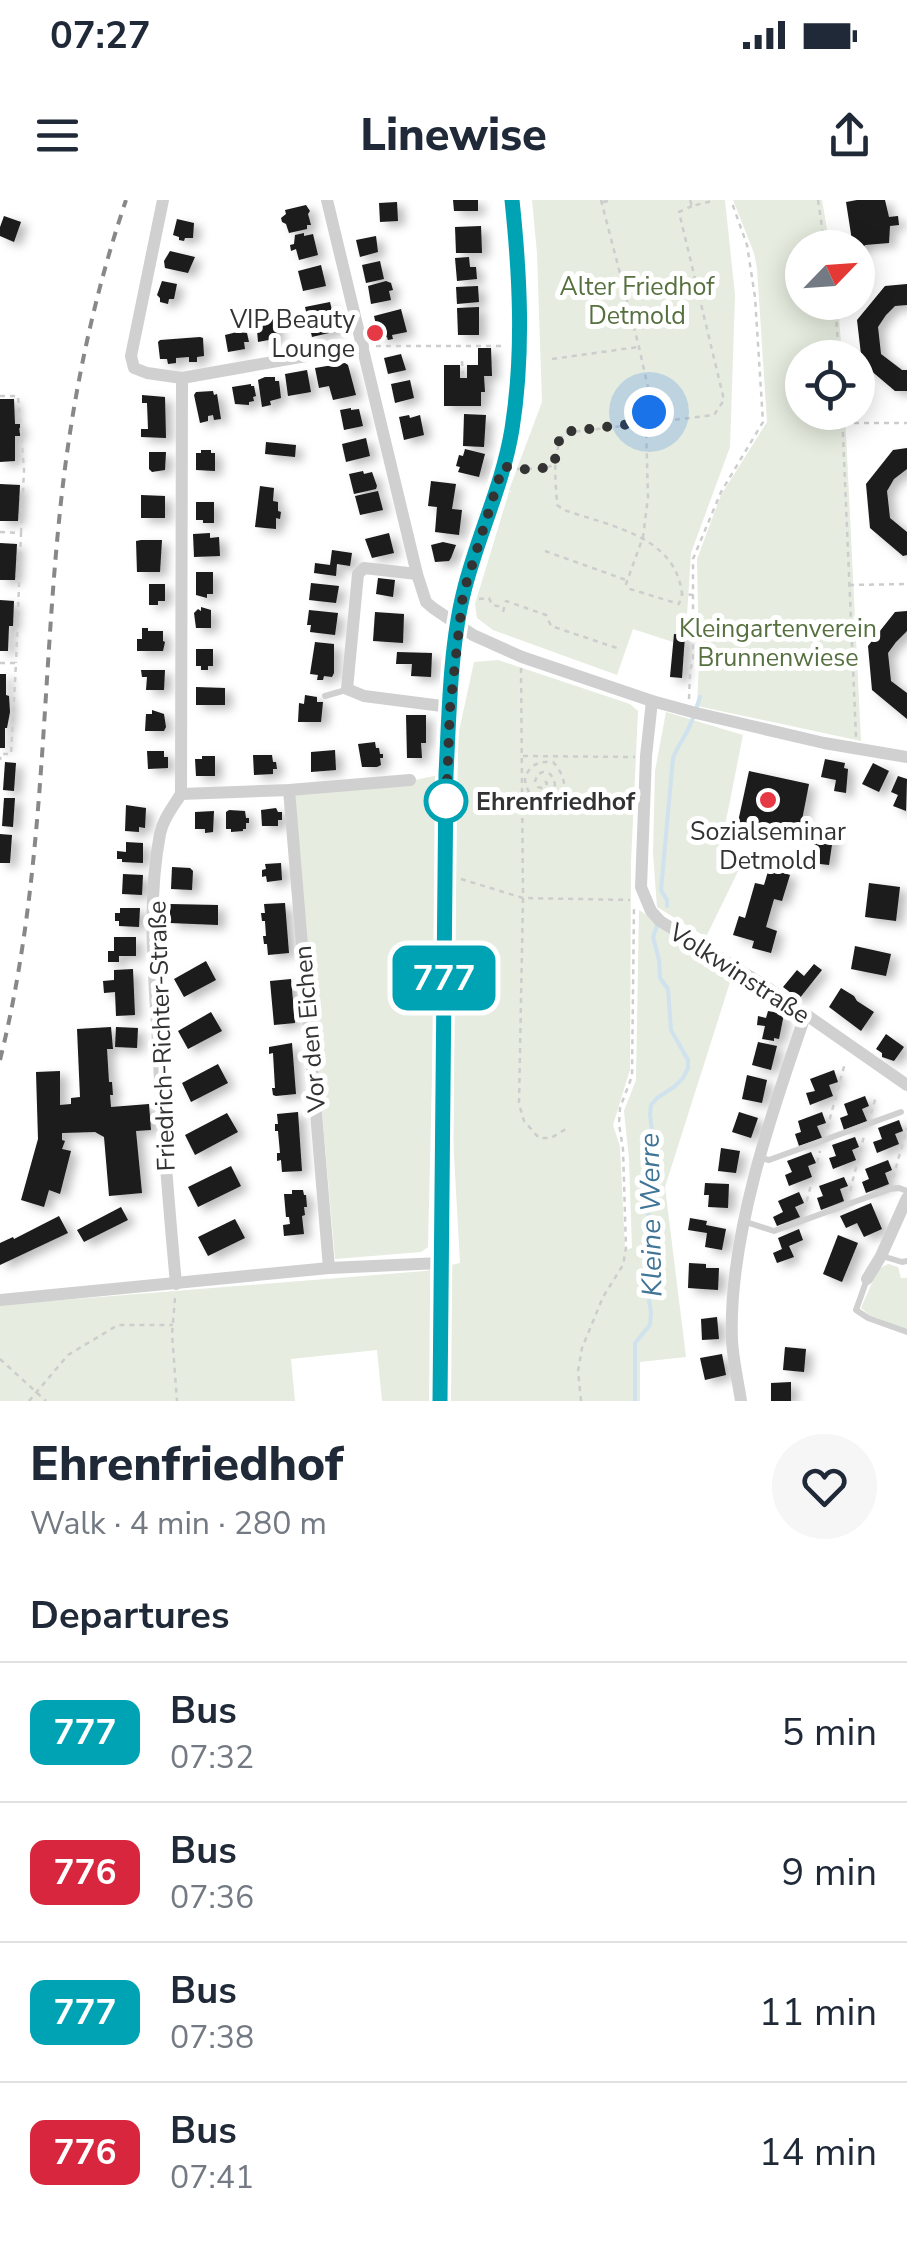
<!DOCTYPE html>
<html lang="en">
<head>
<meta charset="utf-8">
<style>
	body { margin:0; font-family:"Nunito Sans",sans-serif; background:#f6f6f7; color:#1f2937; height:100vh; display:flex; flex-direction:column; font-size:38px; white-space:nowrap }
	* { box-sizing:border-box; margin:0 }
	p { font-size:32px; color:#747a83 }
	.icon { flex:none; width:55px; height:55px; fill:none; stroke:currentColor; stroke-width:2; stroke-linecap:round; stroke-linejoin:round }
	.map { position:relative; height:1201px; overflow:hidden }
	.panel { display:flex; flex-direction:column; background:#fff; flex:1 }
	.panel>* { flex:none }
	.badge { padding:0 20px; border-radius:15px; font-size:35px; line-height:65px }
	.needle { width:65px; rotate:65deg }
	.controls { position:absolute; left:785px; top:30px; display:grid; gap:20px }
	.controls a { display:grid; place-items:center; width:90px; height:90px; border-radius:50%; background:#fff; box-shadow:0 5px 25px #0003; font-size:50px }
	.you { position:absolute; width:50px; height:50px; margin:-25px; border:8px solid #fff; border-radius:50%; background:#1a73e8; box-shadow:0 0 0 15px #1a73e833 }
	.map>.badge { position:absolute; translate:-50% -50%; box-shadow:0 0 0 5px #fff }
	h2 { padding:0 30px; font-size:38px; line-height:90px }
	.round { display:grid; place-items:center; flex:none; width:105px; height:105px; border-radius:52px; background:#f6f6f7 }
	.head { display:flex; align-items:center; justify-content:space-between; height:170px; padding:0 30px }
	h1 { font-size:48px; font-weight:800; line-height:75px }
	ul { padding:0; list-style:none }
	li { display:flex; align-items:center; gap:30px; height:140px; padding:0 30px; border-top:2px solid #e0e1e3 }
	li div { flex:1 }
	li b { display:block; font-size:38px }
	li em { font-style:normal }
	li .badge { min-width:110px; font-weight:700; text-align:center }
	.status { display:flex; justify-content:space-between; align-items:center; height:70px; padding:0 50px; background:#fff; direction:ltr }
	.status svg { height:28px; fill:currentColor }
	header { display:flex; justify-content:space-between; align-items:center; height:130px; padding:0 30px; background:#fff; font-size:45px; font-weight:800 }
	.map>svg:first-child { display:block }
	.green { fill:#e6ecdf }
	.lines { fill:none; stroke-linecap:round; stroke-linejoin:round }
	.stream { stroke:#cfe2ee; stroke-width:4 }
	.building { fill:#1a1a1a; filter:url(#shadow) }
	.path { stroke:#cdcdcd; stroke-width:2.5; stroke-dasharray:5 5; stroke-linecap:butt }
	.service { stroke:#d0d0d0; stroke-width:6 }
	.minor { stroke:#d0d0d0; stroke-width:12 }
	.tertiary { stroke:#d0d0d0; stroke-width:15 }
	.rail { stroke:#888; stroke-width:4; stroke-dasharray:10 8; stroke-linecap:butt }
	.line-casing { stroke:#fff; stroke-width:22 }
	.line { stroke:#00a3b4; stroke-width:15 }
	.walk { stroke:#333; stroke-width:10; stroke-dasharray:0 18 }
	.poi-dot { fill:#e63946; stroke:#fff; stroke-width:4 }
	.stop-dot { fill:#fff; stroke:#00a3b4; stroke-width:5 }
	.labels { text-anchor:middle; stroke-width:10; stroke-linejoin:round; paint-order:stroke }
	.park-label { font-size:25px; fill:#56703f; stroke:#fff }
	.poi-label { font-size:25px; fill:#333; stroke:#fff; text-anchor:end }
	.stop-label { font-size:25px; font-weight:bold; fill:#333; stroke:#fff; text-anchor:start }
	.street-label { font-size:25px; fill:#333; stroke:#fff }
	.water-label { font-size:28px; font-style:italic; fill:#3f7597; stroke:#fff }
</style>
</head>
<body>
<div class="status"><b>07:27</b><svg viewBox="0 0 49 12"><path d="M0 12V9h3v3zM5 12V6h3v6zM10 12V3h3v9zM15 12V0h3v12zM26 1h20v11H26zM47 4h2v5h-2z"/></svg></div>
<header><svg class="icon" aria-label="menu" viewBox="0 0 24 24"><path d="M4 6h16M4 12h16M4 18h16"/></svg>Linewise<svg class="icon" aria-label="share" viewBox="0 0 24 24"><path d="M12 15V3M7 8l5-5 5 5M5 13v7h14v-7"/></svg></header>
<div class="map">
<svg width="907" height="1201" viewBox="0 0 907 1201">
	<defs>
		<filter id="shadow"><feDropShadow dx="7" dy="4.5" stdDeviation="5" flood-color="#0004"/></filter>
	</defs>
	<rect width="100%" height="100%" fill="#fff"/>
	<!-- green -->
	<g class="green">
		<polygon points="532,0 725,0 735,95 730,247 691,353 685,446 633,429 617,475 493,430 477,418 475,404 509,292 511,292 509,290 542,202 537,53"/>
		<polygon points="733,0 822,0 830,47 802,48 802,102 838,103 842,157 802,158 802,212 845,213 861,541 697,506 699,463 697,359 721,295 767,222 757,68 754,53"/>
		<polygon points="498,460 630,504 638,511 631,663 630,870 613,925 620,946 625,1050 632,1048 629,959 624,911 636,880 639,710 733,773 665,987 686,1157 640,1162 640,1201 382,1201 377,1150 291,1159 295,1201 0,1201 0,1105 425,1071 460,1063 453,937 458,536 474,462"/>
		<polygon points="666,512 743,535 720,651 745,657 706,737 657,707 653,653 655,571"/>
		<polygon points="439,575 428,1047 421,1052 335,1059 294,595 410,581"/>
		<polygon points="888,1064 898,1067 901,1078 907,1078 907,1129 869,1115 861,1108 878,1069"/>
	</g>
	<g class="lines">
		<!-- stream -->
		<g class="stream">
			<polyline points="696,509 700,497"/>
			<path d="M667,706V700L661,690L673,558C679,543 688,533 693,518"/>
			<polyline points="635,1201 635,1143 650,1125 651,1113 649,1100 652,1055 646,989 654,946 650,915 651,905 657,898 674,887 683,878 688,868 688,860 671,830 668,789 660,778 659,760 653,737 657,726"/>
		</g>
	</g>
	<!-- building -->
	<g class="building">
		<polygon points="453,0 478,0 478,11 454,11"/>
		<polygon points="857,0 885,0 889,17 898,16 899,25 890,26 889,43 865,45 863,48 850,48 851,34 846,2"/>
		<polygon points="397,2 398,21 380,22 379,3"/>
		<polygon points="306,5 310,11 308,14 311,25 307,25 307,29 289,33 286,24 282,22 281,18 286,14 285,10"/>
		<polygon points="4,16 21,22 14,42 0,36 0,27"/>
		<polygon points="177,19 194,23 193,38 185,38 184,41 179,40 179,37 173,35"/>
		<polygon points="481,26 482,53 456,53 455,27"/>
		<polygon points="304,33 304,36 313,34 318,55 299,60 296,49 291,51 290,45 294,44 295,35"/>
		<polygon points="376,36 378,52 360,57 356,40"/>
		<polygon points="170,51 195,57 188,73 165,68 164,61"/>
		<polygon points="469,57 470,67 476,67 477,79 457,81 455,58"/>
		<polygon points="380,61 384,79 366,83 362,65"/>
		<polygon points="321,65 326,86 303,91 298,71"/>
		<polygon points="162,81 177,84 174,99 169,99 168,104 160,102 160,98 157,95"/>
		<polygon points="386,81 391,83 393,90 389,91 391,100 371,104 368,86"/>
		<polygon points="907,84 907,105 895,106 886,115 878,127 881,154 902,170 907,170 907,191 895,191 862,163 857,120 885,86"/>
		<polygon points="478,86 479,102 457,104 456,87"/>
		<polygon points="330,102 337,131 312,137 305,107"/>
		<polygon points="479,107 479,135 458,135 457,108"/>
		<polygon points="401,109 407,132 392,135 393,139 388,140 387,137 379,138 374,116"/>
		<polygon points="274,115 279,138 258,142 256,118"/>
		<polygon points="237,132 247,133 249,142 244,142 245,149 228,152 225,135"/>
		<polygon points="200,137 203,138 204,156 197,157 197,162 189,162 189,157 176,158 176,163 168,164 167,159 160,159 158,142 160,140"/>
		<polygon points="478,148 491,148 492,176 484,176 485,192 481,192 481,206 444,206 444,165 460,165 460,178 467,178 467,165 478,165"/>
		<polygon points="401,154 406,170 388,174 384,158"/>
		<polygon points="345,163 348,165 356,195 333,200 329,186 319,188 315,168"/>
		<polygon points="307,170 311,192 288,196 285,174"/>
		<polygon points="265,177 275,177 275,181 279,181 281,198 270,201 271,205 262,207 258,180"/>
		<polygon points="410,180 414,198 395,203 391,184"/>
		<polygon points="251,184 251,186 254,186 256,196 253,197 254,201 249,202 249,205 235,204 232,187"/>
		<polygon points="213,191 214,195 217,194 221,219 214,220 213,215 208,216 208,221 200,223 194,195 196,192"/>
		<polygon points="142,195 165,197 166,238 141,237 141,229 148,229 147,203 142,203"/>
		<polygon points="0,199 14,199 15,224 20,224 20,236 15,236 15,261 0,262"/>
		<polygon points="351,208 351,210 359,209 363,226 344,230 340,210"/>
		<polygon points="464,214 486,215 484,247 463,246"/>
		<polygon points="409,215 410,218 420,215 424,235 404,240 399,217"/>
		<polygon points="366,238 370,256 346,262 342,244"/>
		<polygon points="266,242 296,245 295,257 265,254"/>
		<polygon points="907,248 907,269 894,279 887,291 890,318 907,332 907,355 903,356 870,328 866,284 893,250"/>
		<polygon points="465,249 485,254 479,277 458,272 460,267 456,266 459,255 463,256"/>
		<polygon points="201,250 211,250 211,253 215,253 215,271 196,270 196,253 201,253"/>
		<polygon points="149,252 166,252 165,270 152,272 149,269"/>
		<polygon points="363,271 364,274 372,272 377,286 376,289 354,294 349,274"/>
		<polygon points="431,281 456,284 452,309 462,310 459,335 435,332 437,307 428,306"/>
		<polygon points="0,284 20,285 18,321 0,321"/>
		<polygon points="260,286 274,288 273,301 278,302 278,311 281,312 280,319 276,318 276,329 255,327"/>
		<polygon points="378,291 383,310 360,315 355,296"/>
		<polygon points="141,295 165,296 165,318 141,318"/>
		<polygon points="196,302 214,302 214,323 203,323 203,320 196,320"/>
		<polygon points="210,333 210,338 219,337 220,356 194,357 193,334"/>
		<polygon points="389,333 394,353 372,358 365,339"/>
		<polygon points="141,340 162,340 160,372 137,372 136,341"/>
		<polygon points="443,342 456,345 451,358 449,361 435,362 431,345"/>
		<polygon points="0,343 17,344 15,380 0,380"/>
		<polygon points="332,350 352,353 350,366 337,364 336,376 314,373 315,363 330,365"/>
		<polygon points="196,372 213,372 213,394 207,394 207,398 196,395"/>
		<polygon points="378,378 395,380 393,397 376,394"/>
		<polygon points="311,383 339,386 336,403 309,400"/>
		<polygon points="149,384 165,384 165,401 158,401 158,405 149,405"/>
		<polygon points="0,400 14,401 13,426 9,426 8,451 0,451"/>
		<polygon points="201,407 211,410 211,428 196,428 194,413 198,409 201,411"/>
		<polygon points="309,410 338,413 335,435 310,432 311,425 307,425"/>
		<polygon points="907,411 907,431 896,442 888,453 891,481 907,493 907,519 872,490 868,446 895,412"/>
		<polygon points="375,412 404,414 403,443 373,441"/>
		<polygon points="142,428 148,428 148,431 163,431 163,441 165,442 163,451 137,451 137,439 142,439"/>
		<polygon points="674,434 685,435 682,478 670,477"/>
		<polygon points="315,442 334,444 334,473 332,477 324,476 323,480 317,480 318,475 310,474"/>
		<polygon points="196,449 213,449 213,466 208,466 208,470 201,470 201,466 196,466"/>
		<polygon points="397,452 432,453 431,477 411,476 412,464 396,464"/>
		<polygon points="141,470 165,470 164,490 146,490 147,477 142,477"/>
		<polygon points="0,474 6,474 6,495 9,496 10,512 7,528 5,528 5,548 0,548"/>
		<polygon points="196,487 225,488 225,505 196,505"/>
		<polygon points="305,495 317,497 317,502 323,502 321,522 298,522 299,503 304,504"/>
		<polygon points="152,510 164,514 166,527 164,531 145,531 146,514 152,514"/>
		<polygon points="406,515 426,515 426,543 421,543 422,558 407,558"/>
		<polygon points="375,542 376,548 379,548 380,554 383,554 383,558 380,558 381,565 377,567 362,567 358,544"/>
		<polygon points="335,550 336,570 311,572 311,552"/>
		<polygon points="147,551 164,551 164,557 168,557 168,568 148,569"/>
		<polygon points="253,555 272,555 273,562 276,562 277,569 273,569 273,574 254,575"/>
		<polygon points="202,556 215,556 215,576 196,576 195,559 202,559"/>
		<polygon points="825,559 845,563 844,568 848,569 846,593 834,591 836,580 821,577"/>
		<polygon points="5,562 16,563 14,591 3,590"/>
		<polygon points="873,563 889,571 879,592 862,584"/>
		<polygon points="749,571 809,584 799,635 738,622"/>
		<polygon points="898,576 907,579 906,611 893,606 898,595 891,592"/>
		<polygon points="4,598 15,598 13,627 2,626"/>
		<polygon points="126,605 146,608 145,628 139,627 139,632 125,631"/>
		<polygon points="276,608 278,612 282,612 282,620 278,620 278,626 262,626 261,610"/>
		<polygon points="229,610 245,611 246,618 249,618 249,623 246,623 246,629 243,629 243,631 231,632 231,629 226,629 226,612"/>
		<polygon points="214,611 213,632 205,633 205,629 195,629 195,612"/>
		<polygon points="816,628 834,631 829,665 811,663"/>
		<polygon points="0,634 12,635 10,663 0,663"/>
		<polygon points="126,642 143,643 143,663 122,662 122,659 117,659 117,651 126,652"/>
		<polygon points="281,663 282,680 267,682 266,676 262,677 262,670 266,669 265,664"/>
		<polygon points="172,667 190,668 193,671 192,690 171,689"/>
		<polygon points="769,668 790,675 782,701 774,699 766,727 777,731 771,753 752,748 754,741 733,735 739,716 745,718 755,683 764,685"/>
		<polygon points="123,674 143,675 142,695 122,694"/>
		<polygon points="869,683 900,687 896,721 865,717"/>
		<polygon points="285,703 289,753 268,755 267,744 264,744 263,736 266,736 265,721 262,721 261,713 265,713 264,704"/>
		<polygon points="170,704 218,705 218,725 170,723"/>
		<polygon points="120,708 140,708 139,727 119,726 119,721 115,721 115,713 120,713"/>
		<polygon points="114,737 136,737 136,756 119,756 119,762 108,762 108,751 114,751"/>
		<polygon points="855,746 891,754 886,776 851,769"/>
		<polygon points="206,761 216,780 184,797 174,779"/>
		<polygon points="814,764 822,770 799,799 783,787 797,770 804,776"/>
		<polygon points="133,769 135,815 116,816 115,792 104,793 103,781 114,780 114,770"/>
		<polygon points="291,779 295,823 274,825 270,781"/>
		<polygon points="841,788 854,796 857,801 874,812 861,831 829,807"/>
		<polygon points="768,811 784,814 779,839 774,838 774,841 762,839 765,826 757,825 758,816 766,818"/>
		<polygon points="211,812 222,831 188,849 178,831"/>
		<polygon points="111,827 113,849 107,849 109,882 112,882 113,895 110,895 111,907 149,904 151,930 136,931 142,993 109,996 104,937 95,932 62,933 62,940 65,941 62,949 71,951 60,994 49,990 44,1007 21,1000 38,939 36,872 60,871 60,905 71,904 71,898 80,897 77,829"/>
		<polygon points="116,827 138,828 137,848 115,847"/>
		<polygon points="886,834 904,847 894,861 882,857 882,853 876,849"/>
		<polygon points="758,842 777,846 771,870 752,865"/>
		<polygon points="292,843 296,894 276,896 273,895 272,888 275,888 273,853 269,854 269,847"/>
		<polygon points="218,864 228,883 191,902 182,883"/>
		<polygon points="834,870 838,882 829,885 833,896 810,905 806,893 815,891 810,879"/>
		<polygon points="747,875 767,880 762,903 742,899"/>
		<polygon points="865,896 869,906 862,909 867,921 844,930 840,918 848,915 844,904"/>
		<polygon points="298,912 302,971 282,972 281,960 277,961 277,953 280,953 278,931 275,931 275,924 278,924 277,914"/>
		<polygon points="739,912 758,918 751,938 732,932"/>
		<polygon points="822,912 826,923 817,926 822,938 799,946 795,934 801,932 798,921"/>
		<polygon points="227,913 238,932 195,955 185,935"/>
		<polygon points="899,920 903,931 895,934 899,944 877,953 873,942 882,939 878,928"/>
		<polygon points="855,937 859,947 852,950 856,960 833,969 829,958 836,956 832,945"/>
		<polygon points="721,948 740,951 736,973 718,971"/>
		<polygon points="811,952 816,963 808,966 812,977 789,986 785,975 792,972 787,961"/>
		<polygon points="888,960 892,970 885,973 889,984 866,993 862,982 869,979 865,969"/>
		<polygon points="231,966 241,986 198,1007 188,987"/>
		<polygon points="844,977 848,986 840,989 844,1001 821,1010 817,998 823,996 819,986"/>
		<polygon points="705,983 729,984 728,1008 708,1007 709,995 704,995"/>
		<polygon points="292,990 303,990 304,995 306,995 307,1007 304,1007 305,1015 302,1016 304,1034 284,1036 283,1025 290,1024 289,1017 286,1017 284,994 292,994"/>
		<polygon points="799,992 804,1003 795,1007 800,1017 777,1026 773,1017 783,1012 778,1001"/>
		<polygon points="871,1003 882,1029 864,1037 857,1023 846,1028 840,1016"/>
		<polygon points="121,1007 128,1020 84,1042 77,1030"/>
		<polygon points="59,1016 68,1033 0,1065 0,1043 13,1037 14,1039"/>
		<polygon points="690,1018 707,1021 706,1025 726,1029 722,1050 705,1047 707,1033 688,1030"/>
		<polygon points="235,1019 245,1038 208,1056 198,1037"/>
		<polygon points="799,1029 803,1040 789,1046 794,1057 777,1063 773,1053 782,1049 778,1038"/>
		<polygon points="838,1035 858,1043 842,1082 823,1074"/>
		<polygon points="689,1063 706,1064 706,1068 719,1068 718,1090 688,1088"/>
		<polygon points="717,1117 719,1139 702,1140 701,1119"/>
		<polygon points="785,1147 806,1149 804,1172 783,1170"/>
		<polygon points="722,1154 726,1175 705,1180 700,1158"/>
		<polygon points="791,1182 791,1201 771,1201 771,1183"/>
	</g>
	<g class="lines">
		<!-- path -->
		<g class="path">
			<polyline points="601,0 639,147 651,201 646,226 648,297 643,337 626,384 630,389 679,404 682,394"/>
			<polyline points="690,0 692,6 712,1"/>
			<polyline points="818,0 825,48"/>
			<polyline points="603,2 612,0"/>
			<path d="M692,6L679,12L724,200L714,215L564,233C551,255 556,280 557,305L564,310C610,326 676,336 682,394L693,395"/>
			<polyline points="835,102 839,158"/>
			<polyline points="376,146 503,146"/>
			<polyline points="552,159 638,147"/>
			<polyline points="462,161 463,178"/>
			<polyline points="0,196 18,196 24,270 21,333"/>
			<polyline points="842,212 856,537"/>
			<polyline points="844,223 907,223"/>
			<polyline points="517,269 546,268 553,265"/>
			<polyline points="0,332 21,333 16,463"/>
			<polyline points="545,351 626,380"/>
			<polyline points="849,385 907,384"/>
			<polyline points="479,399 489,398 492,405 504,407"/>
			<polyline points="503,412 506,401 546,415 551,426 620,449"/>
			<polyline points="0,463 16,463 11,554 1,554 0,560"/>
			<polyline points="521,468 523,698 519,904 524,921 539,938 551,938 569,927"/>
			<polyline points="689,499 690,472 693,458 693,359 721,292 763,222 755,97 747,45 731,0"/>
			<polyline points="523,556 635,557"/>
			<path d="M522,609C530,611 540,613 548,610C571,602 567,576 553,562C539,561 531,564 525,577C525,590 531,597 543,600C555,594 559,585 550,574L543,572L538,574L535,581L538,587L542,588L546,586L547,583L543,580"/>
			<polyline points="461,679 523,698 630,700"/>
			<polyline points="871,914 876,896"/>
			<polyline points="827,929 845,863"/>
			<polyline points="893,978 907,928"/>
			<polyline points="850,991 864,936"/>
			<polyline points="804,1011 820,951"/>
			<polyline points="175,1098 172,1134 177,1201"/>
			<polyline points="0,1159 46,1201"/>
			<polyline points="29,1201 68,1155 118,1125 173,1125"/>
			<polyline points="581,1201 578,1171 582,1148 603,1097 623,1065 626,1048 623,949 619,924 620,908 632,876 634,706"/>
		</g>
		<!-- service -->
		<g class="service">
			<polyline points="325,496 346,490"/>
			<polyline points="761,958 769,960 901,912"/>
			<polyline points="746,1022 774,1031 890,989 899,988 907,991"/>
			<polyline points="882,1056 902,1062 907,1061"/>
			<polyline points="867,1079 856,1110 868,1118 907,1132"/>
		</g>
		<!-- minor -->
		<g class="minor">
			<polyline points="163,0 131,156 134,168 147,173 182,178 363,146"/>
			<polyline points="327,0 417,374 426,402 433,408 473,435 522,457 652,501 696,513 824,543 907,557"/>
			<polyline points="417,374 364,368 358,374 347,489 364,496 450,507"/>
			<polyline points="652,501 646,556 641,687 651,711 660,721 762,784 907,885"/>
			<polyline points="289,590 329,1068"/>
			<polyline points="181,594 182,178"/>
			<polyline points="181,594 289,590 410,580"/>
			<polyline points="867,1079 881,1056 907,998"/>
			<path d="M176,1084C168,997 161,911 157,825C153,762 148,696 160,634C163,619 173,607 181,594"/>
			<polyline points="0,1100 329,1068 441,1063"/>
			<path d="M741,1201C738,1181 733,1160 732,1140C728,1038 772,911 805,816"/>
		</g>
		<!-- tertiary -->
		<polyline class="tertiary" points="440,1201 446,574 450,507 463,394 495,296 511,232 519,146 517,48 512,0"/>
		<!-- rail -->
		<path class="rail" d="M0,860C45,680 41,494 60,311C71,204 92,101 126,0"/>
	</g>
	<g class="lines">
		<!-- line casing -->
		<g class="line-casing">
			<path id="line" d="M440,1201L446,574C449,517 450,446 464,391C477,337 503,285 512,229C524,153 520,76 512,0"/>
		</g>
		<!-- line -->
		<use href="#line" class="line"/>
		<!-- walk -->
		<path class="walk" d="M446,601V608L450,508L463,394L503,266C520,270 538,271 554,265L558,243L564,232L647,222L649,212"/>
	</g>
	<!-- markers -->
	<g class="poi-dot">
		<circle cx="375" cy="133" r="10"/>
		<circle cx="768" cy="600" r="10"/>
	</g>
	<circle class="stop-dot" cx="446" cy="601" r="20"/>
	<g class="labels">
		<!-- park labels -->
		<g class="park-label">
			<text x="637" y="95">Alter Friedhof<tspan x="637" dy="29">Detmold</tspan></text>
			<text x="778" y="437">Kleingartenverein<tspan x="778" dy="29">Brunnenwiese</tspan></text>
		</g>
		<!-- poi labels -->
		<g class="poi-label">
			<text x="355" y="128">VIP Beauty<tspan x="355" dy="29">Lounge</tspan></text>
			<text x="768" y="640" text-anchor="middle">Sozialseminar<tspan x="768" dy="29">Detmold</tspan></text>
		</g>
		<!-- stop labels -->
		<g class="stop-label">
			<text x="476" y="610">Ehrenfriedhof</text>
		</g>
		<!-- street labels -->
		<g class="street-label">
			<text transform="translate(740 773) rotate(33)" y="9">Volkwinstraße</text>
			<text transform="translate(309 829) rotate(-95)" y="9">Vor den Eichen</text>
			<text transform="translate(161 836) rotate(-92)" y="9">Friedrich-Richter-Straße</text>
		</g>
		<!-- water labels -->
		<g class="water-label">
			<text transform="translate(650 1015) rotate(-91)" y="10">Kleine Werre</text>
		</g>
	</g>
</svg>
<div class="controls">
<a><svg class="needle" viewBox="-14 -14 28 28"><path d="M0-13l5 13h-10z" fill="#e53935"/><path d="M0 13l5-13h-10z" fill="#747a83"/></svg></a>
<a><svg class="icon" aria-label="locate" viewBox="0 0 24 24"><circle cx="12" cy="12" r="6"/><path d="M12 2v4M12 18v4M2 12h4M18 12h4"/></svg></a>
</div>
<div class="you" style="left:649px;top:212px"></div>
<b class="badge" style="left:444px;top:778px;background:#00a3b4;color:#fff">777</b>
</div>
<section class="panel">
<div class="head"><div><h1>Ehrenfriedhof</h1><p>Walk · 4 min · 280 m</p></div><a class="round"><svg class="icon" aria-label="heart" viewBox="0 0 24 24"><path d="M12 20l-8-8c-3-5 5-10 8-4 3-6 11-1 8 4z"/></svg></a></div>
<h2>Departures</h2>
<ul>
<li><span class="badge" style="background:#00a3b4;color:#fff">777</span><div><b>Bus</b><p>07:32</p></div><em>5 min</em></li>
<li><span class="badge" style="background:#d7263d;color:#fff">776</span><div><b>Bus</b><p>07:36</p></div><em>9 min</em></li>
<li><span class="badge" style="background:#00a3b4;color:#fff">777</span><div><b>Bus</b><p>07:38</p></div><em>11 min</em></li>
<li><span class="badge" style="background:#d7263d;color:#fff">776</span><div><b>Bus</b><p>07:41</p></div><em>14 min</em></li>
</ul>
</section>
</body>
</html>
